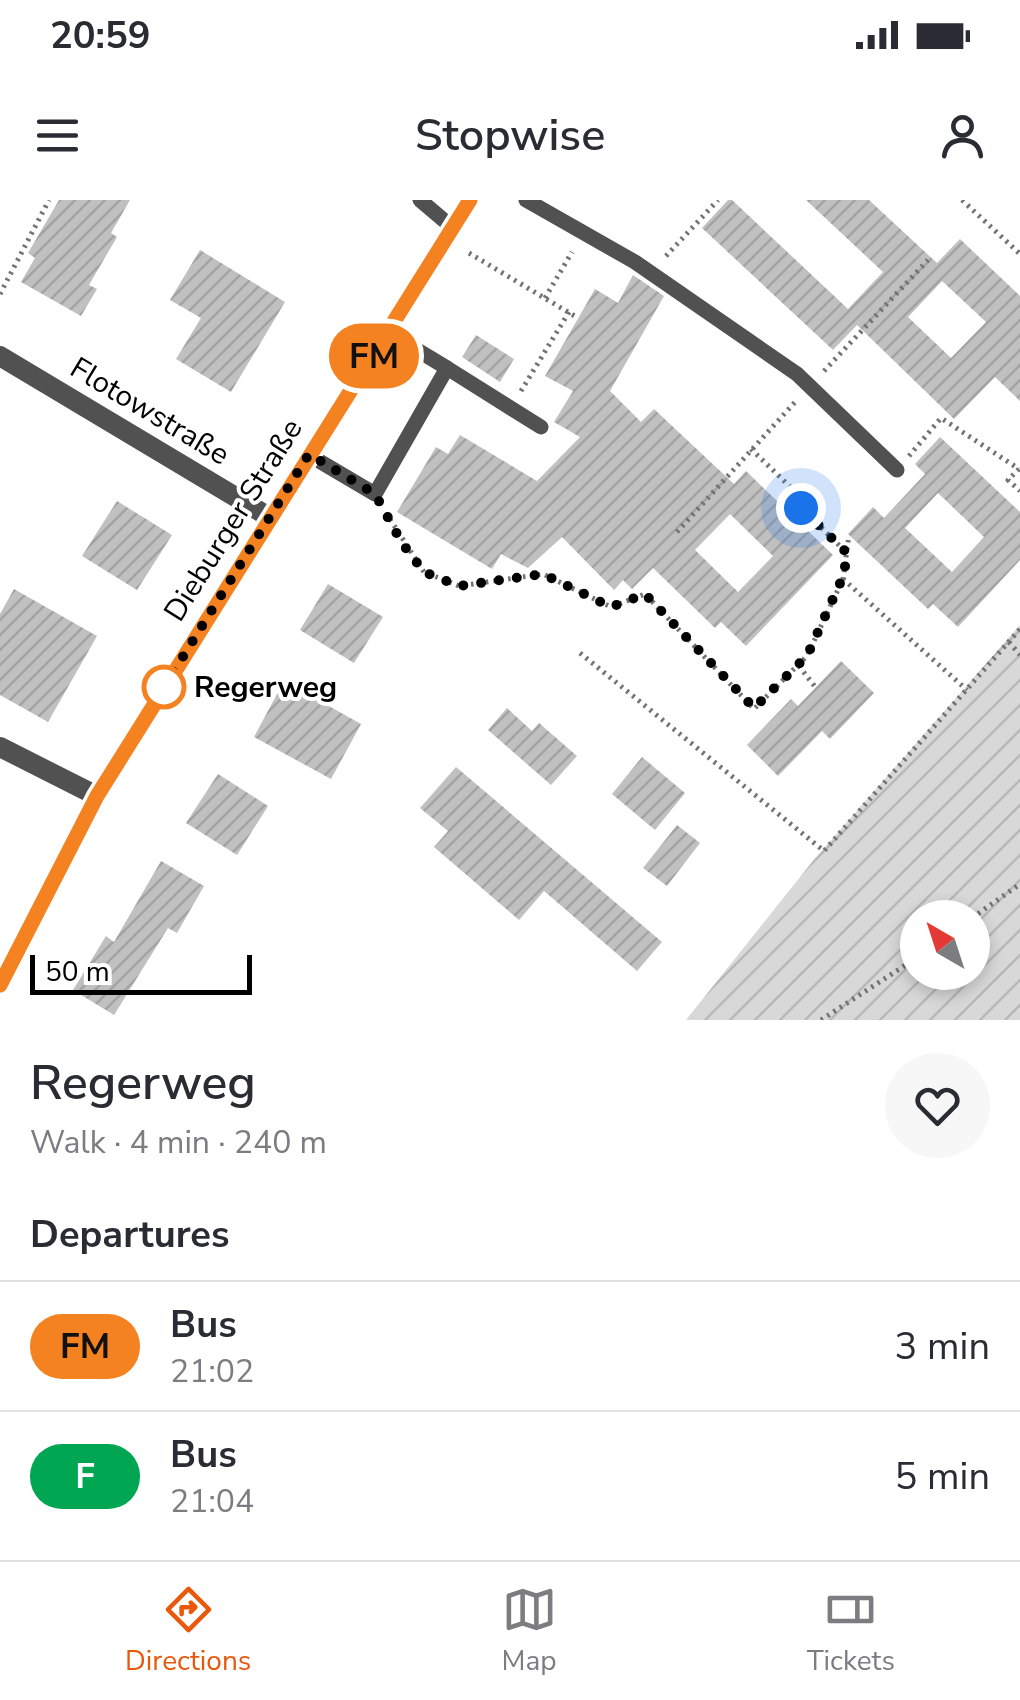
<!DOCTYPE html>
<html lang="en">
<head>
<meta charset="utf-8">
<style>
	body { margin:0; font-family:"Nunito Sans",sans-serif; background:#f7f7f7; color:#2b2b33; height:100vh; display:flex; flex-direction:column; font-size:38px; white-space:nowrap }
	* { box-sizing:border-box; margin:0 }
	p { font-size:32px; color:#7c7c81 }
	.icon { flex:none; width:55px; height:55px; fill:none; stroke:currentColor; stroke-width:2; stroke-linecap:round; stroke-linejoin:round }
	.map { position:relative; height:820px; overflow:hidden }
	.side { display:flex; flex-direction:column; background:#fff; flex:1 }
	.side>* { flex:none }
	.badge { padding:0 20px; border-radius:32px; font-size:35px; line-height:65px }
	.needle { width:65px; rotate:321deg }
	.tools { position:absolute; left:900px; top:700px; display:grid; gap:20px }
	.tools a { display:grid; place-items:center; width:90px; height:90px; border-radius:50%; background:#fff; box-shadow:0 5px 15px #0003; font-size:50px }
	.scale { position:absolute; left:30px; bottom:25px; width:222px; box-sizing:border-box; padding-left:10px; border:5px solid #000; border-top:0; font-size:28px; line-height:35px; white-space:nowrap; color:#000; -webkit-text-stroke:8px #fff; paint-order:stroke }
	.you { position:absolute; width:50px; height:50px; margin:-25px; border:8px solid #fff; border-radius:50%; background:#1a73e8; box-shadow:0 0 0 15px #1a73e833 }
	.map>.badge { position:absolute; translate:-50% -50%; box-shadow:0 0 0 5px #fff }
	h2 { padding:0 30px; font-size:38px; line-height:90px }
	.round { display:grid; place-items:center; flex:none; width:105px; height:105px; border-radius:52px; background:#f7f7f7 }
	.headline { display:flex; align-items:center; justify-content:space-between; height:170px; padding:0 30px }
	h1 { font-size:48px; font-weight:600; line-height:75px }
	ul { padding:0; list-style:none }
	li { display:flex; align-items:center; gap:30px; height:130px; padding:0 30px; border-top:2px solid #e1e1e2 }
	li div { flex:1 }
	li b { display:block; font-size:38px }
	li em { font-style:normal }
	li .badge { min-width:110px; font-weight:700; text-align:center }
	.status { display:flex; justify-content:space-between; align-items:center; height:70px; padding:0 50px; background:#fff; direction:ltr }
	.status svg { height:28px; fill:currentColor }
	header { display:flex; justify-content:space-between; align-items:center; height:130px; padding:0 30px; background:#fff; font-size:45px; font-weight:600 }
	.tabs { display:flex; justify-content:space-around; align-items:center; height:140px; border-top:2px solid #e1e1e2; background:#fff; font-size:28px; color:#7c7c81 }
	.tabs a { display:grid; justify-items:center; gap:5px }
	.tabs .on { color:#ea580c }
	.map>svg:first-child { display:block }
	.garden { fill:url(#garden-furrows); fill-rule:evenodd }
	.building { fill:url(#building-hatch); fill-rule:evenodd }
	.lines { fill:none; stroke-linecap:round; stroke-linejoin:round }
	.path { stroke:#737373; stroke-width:5; stroke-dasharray:2.5 5; stroke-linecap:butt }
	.lane { stroke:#515151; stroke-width:15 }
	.street { stroke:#515151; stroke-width:20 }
	.secondary { stroke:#1e1e1e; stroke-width:20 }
	.line-casing { stroke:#fff; stroke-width:22 }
	.line { stroke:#f58220; stroke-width:15 }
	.walk { stroke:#000; stroke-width:10; stroke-dasharray:0 18 }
	.stop-dot { fill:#fff; stroke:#f58220; stroke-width:5 }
	.labels { text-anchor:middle; stroke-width:8; stroke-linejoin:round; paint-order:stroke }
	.street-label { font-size:30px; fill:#000; stroke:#fff }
	.stop-label { font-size:30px; font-weight:bold; fill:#000; stroke:#fff; text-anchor:start }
</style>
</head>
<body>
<div class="status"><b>20:59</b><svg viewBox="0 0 49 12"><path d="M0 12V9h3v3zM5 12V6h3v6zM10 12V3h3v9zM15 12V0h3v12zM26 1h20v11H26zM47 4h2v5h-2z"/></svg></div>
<header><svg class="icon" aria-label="menu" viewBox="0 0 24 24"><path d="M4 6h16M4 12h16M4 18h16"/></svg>Stopwise<svg class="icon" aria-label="person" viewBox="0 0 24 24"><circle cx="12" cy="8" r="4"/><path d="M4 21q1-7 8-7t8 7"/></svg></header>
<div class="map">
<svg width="1020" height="820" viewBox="0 0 1020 820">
	<defs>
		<pattern id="garden-furrows" width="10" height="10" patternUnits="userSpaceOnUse" patternTransform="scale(2.5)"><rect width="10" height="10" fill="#d8d8d8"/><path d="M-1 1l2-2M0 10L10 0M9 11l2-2" fill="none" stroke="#b8b8b8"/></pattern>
		<pattern id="building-hatch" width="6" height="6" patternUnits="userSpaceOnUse" patternTransform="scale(2.5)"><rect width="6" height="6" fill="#c0c0c0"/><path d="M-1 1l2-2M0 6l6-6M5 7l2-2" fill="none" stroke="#a3a3a3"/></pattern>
	</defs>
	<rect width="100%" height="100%" fill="#fff"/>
	<!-- garden -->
	<path class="garden" d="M1020,425V820H686L812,662ZM918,718H972V772H918Z"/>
	<!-- building -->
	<g class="building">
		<polygon points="59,0 130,0 111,33 117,37 89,85 97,89 81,116 21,82 35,58 28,53"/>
		<path d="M728,0H732L848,109L883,72L806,0H869L937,63L960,39L1020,96V201L995,177L954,219L857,125L833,150L702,28ZM942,81L986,122L951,158L908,117Z"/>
		<polygon points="200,50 285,102 231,192 176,159 201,118 170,100"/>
		<path d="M633,75L664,96L610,191L641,222L654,209L734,284L746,271L833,355L746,446L721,422L715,428L653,368L632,389L623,380L614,390L562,337L528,368L501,354L492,369L397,312L436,247L448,254L460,235L537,281L580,237L554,222L573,191L545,176L595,89L618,103ZM730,314L773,356L738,392L695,350Z"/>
		<polygon points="476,135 514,159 500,182 462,157"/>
		<path d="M940,237L1020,312V360L958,427L933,404L928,409L848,334L873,307L884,318L925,274L915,264ZM938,293L984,337L952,372L905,328Z"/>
		<polygon points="117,301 172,335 137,390 82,356"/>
		<polygon points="328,384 383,417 354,463 300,430"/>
		<polygon points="14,389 97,436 48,522 0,495 0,414"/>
		<polygon points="841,461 874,493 830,539 822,531 778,576 747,545 791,499 798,506"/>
		<polygon points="284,481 361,524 331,579 254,537"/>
		<polygon points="507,508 532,531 539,523 577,556 551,585 488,530"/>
		<polygon points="642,557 685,593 655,630 612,594"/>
		<polygon points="456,567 662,742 637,771 544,691 519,720 434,647 448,631 420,608"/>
		<polygon points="218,574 268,606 237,655 186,623"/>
		<polygon points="677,625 700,643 667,686 643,668"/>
		<polygon points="161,661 204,686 177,733 168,728 114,815 73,790 106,736 114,742"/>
	</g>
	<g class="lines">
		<!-- path -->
		<g class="path">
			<polyline points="962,0 1020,54"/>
			<polyline points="469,53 578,118"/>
			<polyline points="666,56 718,0"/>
			<polyline points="0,94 49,0"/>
			<polyline points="545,98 572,52"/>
			<polyline points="824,171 928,60"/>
			<polyline points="521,191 569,112"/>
			<polyline points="751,249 806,302 801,308 848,354"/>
			<polyline points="909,256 941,218 1019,269"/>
			<polyline points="1019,269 1008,280 1020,291"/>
			<polyline points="386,313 424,372 459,386 543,374 611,407 645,394 754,509 807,456 843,379 849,335"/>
			<polyline points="677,332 796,201"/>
			<polyline points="843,379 967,490"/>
			<polyline points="1009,442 1020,455"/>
			<polyline points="580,453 824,651 1020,429"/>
			<polyline points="799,466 816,488"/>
			<polyline points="972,718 1020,684"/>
			<polyline points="821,820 918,757"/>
		</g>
		<!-- lane -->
		<g class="lane">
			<polyline points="420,0 453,28"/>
			<polyline points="526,0 635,62 797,174 897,270"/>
			<polyline points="447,168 541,227"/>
			<polyline points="309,255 375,294 447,168 389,133"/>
		</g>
		<!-- street -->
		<g class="street">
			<polyline points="0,156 269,317"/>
			<polyline points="0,547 97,596"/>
		</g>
		<!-- secondary -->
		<polyline class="secondary" points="0,785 97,596 470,0"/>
	</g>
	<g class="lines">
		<!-- line casing -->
		<g class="line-casing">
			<polyline id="line" points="0,785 97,596 470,0"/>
		</g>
		<!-- line -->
		<use href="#line" class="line"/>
		<!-- walk -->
		<polyline class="walk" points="164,487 309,254 375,294 402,343 424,372 459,386 543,374 611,407 645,394 754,508 807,456 842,379 848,354 801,308"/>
	</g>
	<!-- markers -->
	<circle class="stop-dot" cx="164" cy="487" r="20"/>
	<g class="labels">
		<!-- street labels -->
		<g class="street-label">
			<text transform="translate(150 211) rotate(31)" y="10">Flotowstraße</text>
			<text transform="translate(233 320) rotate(-58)" y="10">Dieburger Straße</text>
		</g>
		<!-- stop labels -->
		<g class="stop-label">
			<text x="194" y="497">Regerweg</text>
		</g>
	</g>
</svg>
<div class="tools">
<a><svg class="needle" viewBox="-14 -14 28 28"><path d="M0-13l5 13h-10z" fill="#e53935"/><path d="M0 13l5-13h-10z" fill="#7c7c81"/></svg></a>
</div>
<div class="scale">50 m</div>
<div class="you" style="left:801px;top:308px"></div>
<b class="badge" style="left:374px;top:156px;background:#f58220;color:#111">FM</b>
</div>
<section class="side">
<div class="headline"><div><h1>Regerweg</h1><p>Walk · 4 min · 240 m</p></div><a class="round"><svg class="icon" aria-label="heart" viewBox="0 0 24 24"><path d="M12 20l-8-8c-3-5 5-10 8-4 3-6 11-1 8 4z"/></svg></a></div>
<h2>Departures</h2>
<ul>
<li><span class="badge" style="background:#f58220;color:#111">FM</span><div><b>Bus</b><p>21:02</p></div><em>3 min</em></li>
<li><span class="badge" style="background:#00a651;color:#fff">F</span><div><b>Bus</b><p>21:04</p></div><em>5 min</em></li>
</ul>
</section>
<nav class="tabs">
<a class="on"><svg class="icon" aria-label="directions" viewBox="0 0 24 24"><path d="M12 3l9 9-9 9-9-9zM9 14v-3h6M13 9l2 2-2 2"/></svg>Directions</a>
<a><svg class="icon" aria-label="map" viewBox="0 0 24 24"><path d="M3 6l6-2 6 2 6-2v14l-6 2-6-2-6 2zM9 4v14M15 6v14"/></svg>Map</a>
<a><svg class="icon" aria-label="tickets" viewBox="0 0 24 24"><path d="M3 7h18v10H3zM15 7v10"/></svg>Tickets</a>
</nav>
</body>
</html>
